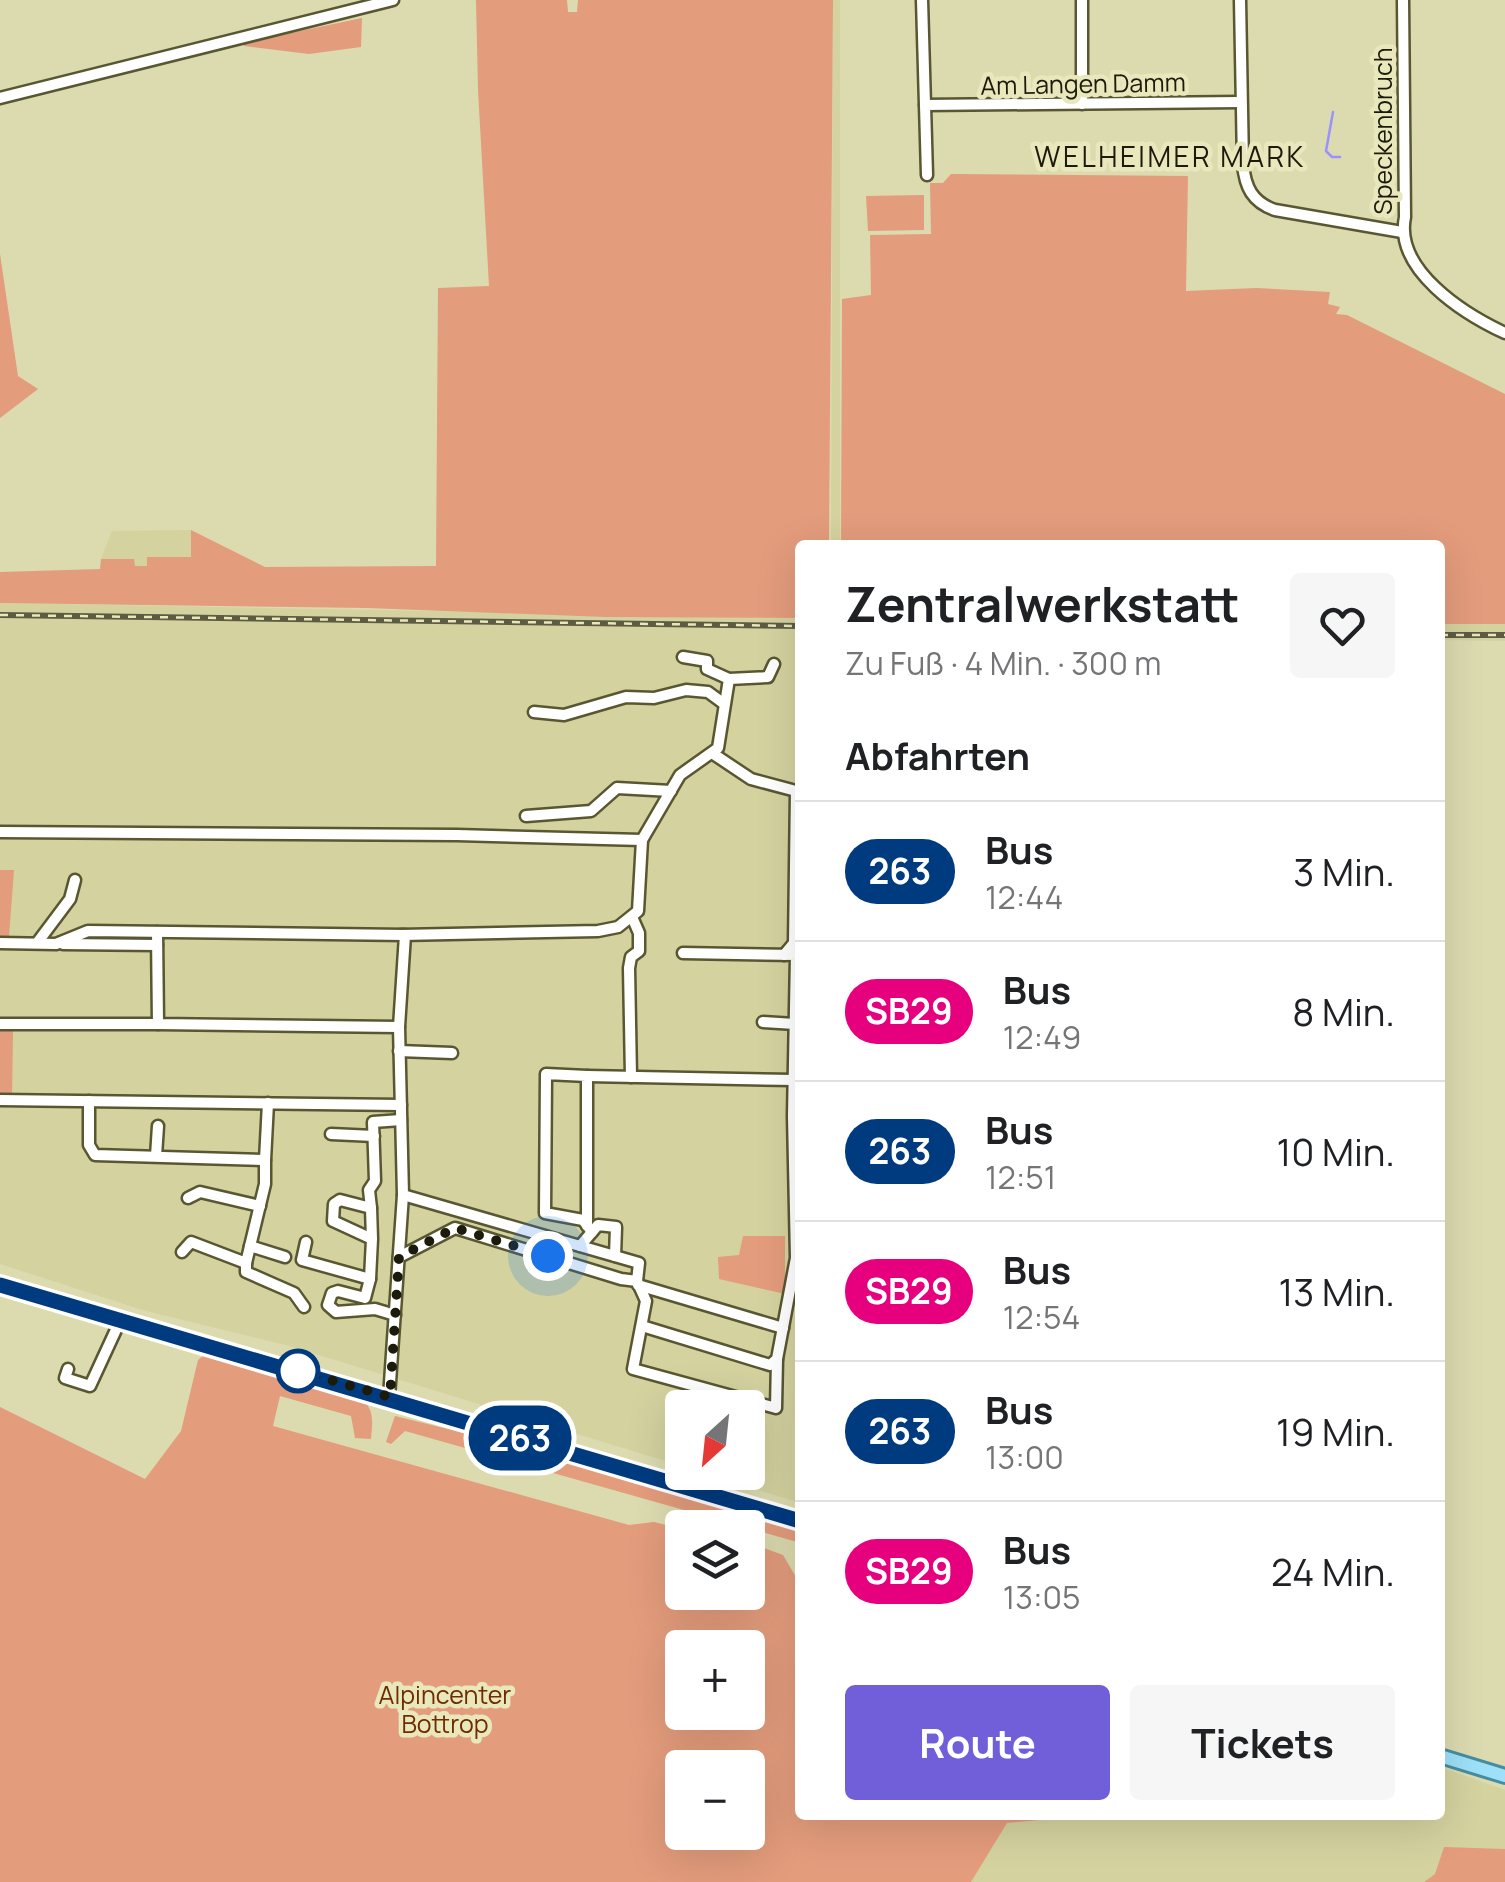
<!DOCTYPE html>
<html lang="de">
<head>
<meta charset="utf-8">
<style>
	body { margin:0; font-family:Manrope,sans-serif; background:#f6f6f6; color:#202124; height:100vh; display:flex; flex-direction:column; font-size:38px; white-space:nowrap }
	* { box-sizing:border-box; margin:0 }
	p { font-size:32px; color:#757577 }
	.icon { flex:none; width:55px; height:55px; fill:none; stroke:currentColor; stroke-width:2; stroke-linecap:round; stroke-linejoin:round }
	.map { position:relative; flex:1; overflow:hidden }
	.drawer { position:absolute; left:795px; top:540px; width:650px; height:1280px; display:flex; flex-direction:column; background:#fff; border-radius:10px; box-shadow:0 10px 40px #0002 }
	.drawer>* { flex:none }
	.badge { padding:0 20px; border-radius:32px; font-size:35px; line-height:65px }
	.needle { width:65px; rotate:207deg }
	.fabs { position:absolute; left:665px; top:1390px; display:grid; gap:20px }
	.fabs a { display:grid; place-items:center; width:100px; height:100px; border-radius:10px; background:#fff; box-shadow:0 10px 40px #0002; font-size:50px }
	.you { position:absolute; width:50px; height:50px; margin:-25px; border:8px solid #fff; border-radius:50%; background:#1a73e8; box-shadow:0 0 0 15px #1a73e833 }
	.map>.badge { position:absolute; translate:-50% -50%; box-shadow:0 0 0 5px #fff }
	h2 { padding:0 50px; font-size:38px; line-height:90px }
	.round { display:grid; place-items:center; flex:none; width:105px; height:105px; border-radius:10px; background:#f6f6f6 }
	.summary { display:flex; align-items:center; justify-content:space-between; height:170px; padding:0 50px }
	h1 { font-size:48px; font-weight:700; line-height:75px }
	.action { display:flex; gap:20px; margin-top:auto; padding:20px 50px }
	.action a { flex:1; height:115px; border-radius:10px; background:#715fd9; color:#fff; font-size:40px; font-weight:700; line-height:115px; text-align:center }
	.action a+a { background:#f6f6f6; color:#202124 }
	ul { padding:0; list-style:none }
	li { display:flex; align-items:center; gap:30px; height:140px; padding:0 50px; border-top:2px solid #e0e0e0 }
	li div { flex:1 }
	li b { display:block; font-size:38px }
	li em { font-style:normal }
	li .badge { min-width:110px; font-weight:700; text-align:center }
	.map>svg:first-child { display:block }
	.built { fill:#d4d29f }
	.green { fill:#e39c7c; fill-rule:evenodd }
	.lines { fill:none; stroke-linecap:round; stroke-linejoin:round }
	.stream { stroke:#9c92ff; stroke-width:2.5 }
	.minor-casing { stroke:#595731; stroke-width:15 }
	.major-casing { stroke:#468da2; stroke-width:18 }
	.minor { stroke:#fff; stroke-width:10 }
	.major { stroke:#9de0f8; stroke-width:12 }
	.rail-casing { stroke:#5d5c43; stroke-width:6 }
	.rail { stroke:#e9e7bc; stroke-width:2.5; stroke-dasharray:8; stroke-linecap:butt }
	.line-casing { stroke:#fff; stroke-width:22 }
	.line { stroke:#003b80; stroke-width:15 }
	.walk { stroke:#1c1b0b; stroke-width:10; stroke-dasharray:0 18 }
	.stop-dot { fill:#fff; stroke:#003b80; stroke-width:5 }
	.labels { text-anchor:middle; stroke-width:9; stroke-linejoin:round; paint-order:stroke }
	.street-label { font-size:25px; fill:#1c1b0b; stroke:#e9e7bc }
	.park-label { font-size:25px; fill:#712b00; stroke:#e9e7bc }
	.neighbourhood-label { font-size:28px; letter-spacing:2.5px; fill:#1c1b0b; stroke:#e9e7bc }
</style>
</head>
<body>
<div class="map">
<svg width="1505" height="1882" viewBox="0 0 1505 1882">
	<rect width="100%" height="100%" fill="#dcdaaf"/>
	<!-- built -->
	<g class="built">
		<polygon points="833,0 840,0 840,545 831,545"/>
		<polygon points="191,530 192,557 148,557 148,566 135,566 134,559 101,559 112,531"/>
		<polygon points="0,603 800,618 800,1503 705,1473 748,1472 748,1408 682,1408 682,1466 286,1345 146,1311 0,1264"/>
		<polygon points="1440,624 1505,624 1505,641 1440,640"/>
		<polygon points="1440,1767 1505,1790 1505,1849 1495,1849 1435,1874 1424,1882 971,1882 1007,1823 1098,1815 1440,1815"/>
	</g>
	<!-- green -->
	<g class="green">
		<polygon points="476,0 567,0 568,12 577,12 578,0 833,0 829,545 800,545 800,618 606,617 367,608 0,603 0,572 100,569 101,559 134,559 135,566 147,566 147,557 191,557 191,530 265,567 436,566 438,288 489,286 478,90"/>
		<polygon points="362,18 361,47 309,54 244,46 243,43"/>
		<polygon points="951,174 1188,176 1186,291 1256,288 1330,292 1328,304 1340,307 1336,314 1347,315 1505,394 1505,624 1440,624 1440,545 841,545 842,299 871,295 870,235 931,234 930,183 943,183"/>
		<polygon points="924,195 924,230 868,231 866,196"/>
		<polygon points="0,254 18,376 38,389 0,418"/>
		<polygon points="0,870 14,870 9,936 0,936"/>
		<polygon points="0,1031 13,1031 12,1097 0,1097"/>
		<polygon points="743,1236 785,1236 785,1294 719,1279 718,1257 739,1255"/>
		<path d="M203,1356C230,1363 349,1387 364,1401C375,1412 372,1425 371,1439L355,1438L351,1416L280,1396L273,1426L629,1525L654,1522L682,1529V1592H748V1542L783,1555L800,1584V1815H1097L1007,1823L971,1882H0V1407L145,1479L181,1431L198,1360ZM682,1648H748V1712H682ZM682,1768H748V1832H682Z"/>
		<polygon points="395,1416 541,1452 800,1525 797,1542 405,1431 391,1444 386,1442"/>
		<polygon points="1444,1847 1505,1849 1505,1882 1424,1882 1435,1874"/>
	</g>
	<g class="lines">
		<!-- stream -->
		<polyline class="stream" points="1333,112 1326,151 1332,157 1340,157"/>
		<!-- minor casing -->
		<g class="minor-casing">
			<g id="minor">
				<polyline points="922,0 927,175"/>
				<polyline points="1082,0 1082,104"/>
				<path d="M1240,0L1243,164C1245,187 1252,202 1275,210L1402,232"/>
				<path d="M1403,0L1405,217C1394,270 1464,314 1505,333"/>
				<polyline points="0,98 393,0"/>
				<polyline points="925,105 1241,102"/>
				<polyline points="729,679 768,677 774,664"/>
				<polyline points="534,712 564,715 626,697 654,698 686,690 708,692 723,703"/>
				<polyline points="712,753 751,779 796,791 794,943 784,955"/>
				<polyline points="526,816 591,811 617,788 671,791"/>
				<polyline points="0,832 457,835 642,840 680,775 718,748 729,679 707,669 707,661 683,657"/>
				<polyline points="157,932 158,1024 399,1027"/>
				<polyline points="401,935 598,931 618,927 638,911 642,840"/>
				<polyline points="0,943 56,944 88,931 405,935 399,1027 403,1195 389,1397"/>
				<polyline points="37,943 70,899 75,880"/>
				<polyline points="63,944 157,945"/>
				<polyline points="763,1022 795,1024"/>
				<polyline points="0,1024 158,1024"/>
				<polyline points="399,1051 452,1053"/>
				<polyline points="587,1076 794,1080"/>
				<polyline points="631,1077 629,968 631,957 639,951 639,933 632,917"/>
				<polyline points="0,1100 401,1105"/>
				<polyline points="89,1101 89,1145 95,1155 265,1160 268,1103"/>
				<polyline points="331,1134 374,1136"/>
				<polyline points="156,1156 158,1126"/>
				<polyline points="403,1195 639,1263 637,1281 646,1301 633,1369 776,1408 777,1359"/>
				<polyline points="188,1198 200,1192 260,1206"/>
				<polyline points="371,1208 369,1190 375,1181 373,1122 401,1120"/>
				<polyline points="587,1226 587,1076 546,1074 545,1213 583,1220 592,1232"/>
				<polyline points="306,1242 302,1260 370,1279 365,1298 338,1291 332,1293 328,1305 336,1312 375,1309 395,1315"/>
				<polyline points="250,1246 285,1257"/>
				<polyline points="580,1246 598,1225 616,1227 615,1256"/>
				<polyline points="182,1252 191,1242 246,1263 265,1184 265,1160"/>
				<polyline points="399,1257 455,1228 621,1279 637,1281"/>
				<polyline points="246,1263 246,1272 294,1293 304,1307"/>
				<polyline points="370,1279 372,1239 333,1221 334,1204 340,1200 371,1208 372,1239"/>
				<polyline points="638,1285 783,1328"/>
				<polyline points="642,1326 770,1365 777,1359 796,1258 793,1116 796,955 683,953"/>
				<polyline points="68,1369 65,1378 90,1386 120,1321"/>
			</g>
		</g>
		<!-- major casing -->
		<g class="major-casing">
			<g id="major">
				<polyline points="0,1285 800,1521"/>
				<polyline points="1440,1756 1505,1776"/>
			</g>
		</g>
		<!-- minor -->
		<use href="#minor" class="minor"/>
		<!-- major -->
		<use href="#major" class="major"/>
		<!-- rail casing -->
		<g class="rail-casing">
			<g id="rail">
				<polyline points="0,615 800,626"/>
				<polyline points="1440,635 1505,635"/>
			</g>
		</g>
		<!-- rail -->
		<use href="#rail" class="rail"/>
	</g>
	<g class="lines">
		<!-- line casing -->
		<g class="line-casing">
			<polyline id="line" points="0,1285 800,1521"/>
		</g>
		<!-- line -->
		<use href="#line" class="line"/>
		<!-- walk -->
		<polyline class="walk" points="298,1371 390,1397 399,1257 455,1228 548,1256"/>
	</g>
	<!-- markers -->
	<circle class="stop-dot" cx="298" cy="1371" r="20"/>
	<g class="labels">
		<!-- street labels -->
		<g class="street-label">
			<text transform="translate(1083 84) rotate(-1)" y="9">Am Langen Damm</text>
			<text transform="translate(1383 131) rotate(-90)" y="9">Speckenbruch</text>
		</g>
		<!-- park labels -->
		<g class="park-label">
			<text x="445" y="1704">Alpincenter<tspan x="445" dy="29">Bottrop</tspan></text>
		</g>
		<!-- neighbourhood labels -->
		<g class="neighbourhood-label">
			<text x="1170" y="167">WELHEIMER MARK</text>
		</g>
	</g>
</svg>
<div class="fabs">
<a><svg class="needle" viewBox="-14 -14 28 28"><path d="M0-13l5 13h-10z" fill="#e53935"/><path d="M0 13l5-13h-10z" fill="#757577"/></svg></a>
<a><svg class="icon" aria-label="layers" viewBox="0 0 24 24"><path d="M12 4l9 5-9 5-9-5zM3 14l9 5 9-5"/></svg></a>
<a>+</a>
<a>−</a>
</div>
<div class="you" style="left:548px;top:1256px"></div>
<b class="badge" style="left:520px;top:1438px;background:#003b80;color:#fff">263</b>
<section class="drawer">
<div class="summary"><div><h1>Zentralwerkstatt</h1><p>Zu Fuß · 4 Min. · 300 m</p></div><a class="round"><svg class="icon" aria-label="heart" viewBox="0 0 24 24"><path d="M12 20l-8-8c-3-5 5-10 8-4 3-6 11-1 8 4z"/></svg></a></div>
<h2>Abfahrten</h2>
<ul>
<li><span class="badge" style="background:#003b80;color:#fff">263</span><div><b>Bus</b><p>12:44</p></div><em>3 Min.</em></li>
<li><span class="badge" style="background:#e6007e;color:#fff">SB29</span><div><b>Bus</b><p>12:49</p></div><em>8 Min.</em></li>
<li><span class="badge" style="background:#003b80;color:#fff">263</span><div><b>Bus</b><p>12:51</p></div><em>10 Min.</em></li>
<li><span class="badge" style="background:#e6007e;color:#fff">SB29</span><div><b>Bus</b><p>12:54</p></div><em>13 Min.</em></li>
<li><span class="badge" style="background:#003b80;color:#fff">263</span><div><b>Bus</b><p>13:00</p></div><em>19 Min.</em></li>
<li><span class="badge" style="background:#e6007e;color:#fff">SB29</span><div><b>Bus</b><p>13:05</p></div><em>24 Min.</em></li>
</ul>
<div class="action"><a>Route</a><a>Tickets</a></div>
</section>
</div>
</body>
</html>
